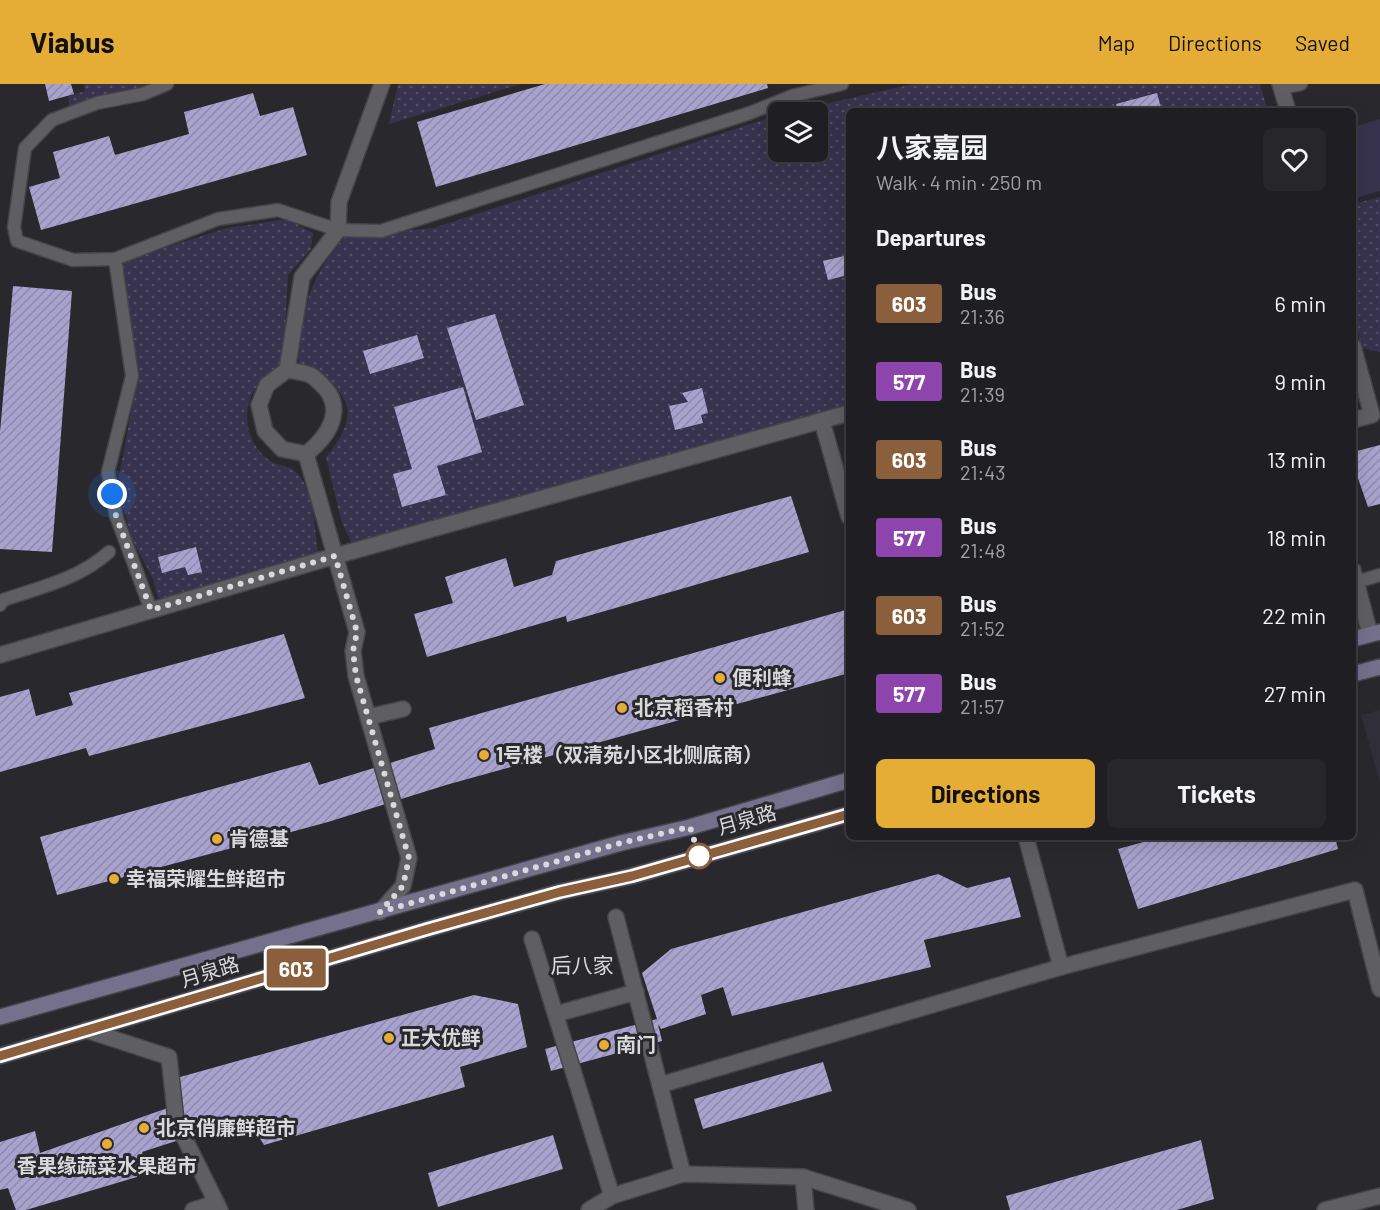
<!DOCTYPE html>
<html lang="en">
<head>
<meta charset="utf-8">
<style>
	body { margin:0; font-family:Barlow,"Noto Sans SC",sans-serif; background:#27272a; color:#f1f3f6; height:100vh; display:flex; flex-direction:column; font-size:22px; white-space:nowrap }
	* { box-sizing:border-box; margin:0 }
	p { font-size:20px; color:#a1a2a5 }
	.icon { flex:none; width:33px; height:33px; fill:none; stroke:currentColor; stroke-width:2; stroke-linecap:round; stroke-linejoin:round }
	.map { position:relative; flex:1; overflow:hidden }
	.details { position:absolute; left:846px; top:24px; width:510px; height:732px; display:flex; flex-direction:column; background:#1f1e22; border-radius:9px; box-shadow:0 6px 24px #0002,0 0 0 2px #3c3c40 }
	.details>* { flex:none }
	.badge { padding:0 12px; border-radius:4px; font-size:21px; line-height:39px }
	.buttons { position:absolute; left:768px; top:18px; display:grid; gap:12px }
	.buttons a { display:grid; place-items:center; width:60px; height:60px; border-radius:9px; background:#1f1e22; box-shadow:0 6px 24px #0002,0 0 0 2px #3c3c40; font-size:30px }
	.you { position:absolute; width:30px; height:30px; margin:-15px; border:4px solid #fff; border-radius:50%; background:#1a73e8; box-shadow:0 0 0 9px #1a73e833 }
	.map>.badge { position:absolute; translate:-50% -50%; box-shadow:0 0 0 3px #fff }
	h2 { padding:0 30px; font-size:22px; line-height:54px }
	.round { display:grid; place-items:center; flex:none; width:63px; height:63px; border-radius:9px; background:#27272a }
	.overview { display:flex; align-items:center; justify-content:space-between; height:102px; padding:0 30px }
	h1 { font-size:28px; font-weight:700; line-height:45px }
	.primary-button { display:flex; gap:12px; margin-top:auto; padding:12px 30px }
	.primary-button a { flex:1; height:69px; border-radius:9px; background:#e6ad36; color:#111; font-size:24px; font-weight:700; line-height:69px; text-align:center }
	.primary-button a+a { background:#27272a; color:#f1f3f6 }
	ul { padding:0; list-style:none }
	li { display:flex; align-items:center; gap:18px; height:78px; padding:0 30px }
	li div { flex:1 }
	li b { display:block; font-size:22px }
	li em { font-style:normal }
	li .badge { min-width:66px; font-weight:700; text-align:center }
	header { display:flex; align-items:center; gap:36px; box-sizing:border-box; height:84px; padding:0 30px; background:#e6ad36; color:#111 }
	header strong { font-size:28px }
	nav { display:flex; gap:33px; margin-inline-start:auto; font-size:21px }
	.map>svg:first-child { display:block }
	.built { fill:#31303a }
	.grass { fill:url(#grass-dots) }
	.pitch { fill:#37334e }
	.building { fill:url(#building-hatch) }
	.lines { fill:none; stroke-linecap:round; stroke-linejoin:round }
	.service-casing { stroke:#454549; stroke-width:15 }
	.minor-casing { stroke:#454549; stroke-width:18 }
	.secondary-casing { stroke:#454549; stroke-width:18 }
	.service { stroke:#5e5e63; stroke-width:12 }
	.minor { stroke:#5e5e63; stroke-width:15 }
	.secondary { stroke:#75718d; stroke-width:15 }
	.line-casing { stroke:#fff; stroke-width:14 }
	.line { stroke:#8b5e3c; stroke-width:9 }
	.walk { stroke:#d9d9dc; stroke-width:6; stroke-dasharray:0 10.8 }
	.poi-dot { fill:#e6ad36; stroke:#29282d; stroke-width:2 }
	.stop-dot { fill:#fff; stroke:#8b5e3c; stroke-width:3 }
	.labels { text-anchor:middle; stroke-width:6; stroke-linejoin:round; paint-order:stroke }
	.poi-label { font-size:20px; font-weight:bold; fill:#d9d9dc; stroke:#29282d; text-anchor:start }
	.street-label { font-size:20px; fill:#d9d9dc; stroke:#29282d }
	.neighbourhood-label { font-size:21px; fill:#d9d9dc; stroke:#29282d }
</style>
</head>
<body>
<header>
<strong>Viabus</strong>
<nav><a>Map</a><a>Directions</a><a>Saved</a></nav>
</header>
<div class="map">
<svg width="1380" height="1126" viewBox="0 0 1380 1126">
	<defs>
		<pattern id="grass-dots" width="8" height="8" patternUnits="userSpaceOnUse" patternTransform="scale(1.5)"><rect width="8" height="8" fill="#37334e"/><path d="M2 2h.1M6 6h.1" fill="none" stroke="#535067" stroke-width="1.8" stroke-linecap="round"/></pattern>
		<pattern id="building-hatch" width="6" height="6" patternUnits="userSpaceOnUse" patternTransform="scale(1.5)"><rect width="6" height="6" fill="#a8a2ce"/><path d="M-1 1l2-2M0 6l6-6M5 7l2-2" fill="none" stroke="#8e8aab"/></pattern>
	</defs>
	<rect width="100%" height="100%" fill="#29282d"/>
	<!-- built -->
	<polygon class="built" points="1380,626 1380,699 1361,631"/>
	<!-- grass -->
	<g class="grass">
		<polygon points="84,0 158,0 70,23 68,12 85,7"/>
		<polygon points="398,0 521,0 389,40"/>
		<path d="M913,0H1260L1268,27H849V324L353,462L341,436L326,373C366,325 347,304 298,281C304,222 306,202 343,153L434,144L778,31V68H818V28H789Z"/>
		<polygon points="1380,113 1380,268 1362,264 1353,230 1353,120"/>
		<path d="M287,135L313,149L311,165L288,191L283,283C276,288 266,292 260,299C239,320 245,360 269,376C284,385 291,378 303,397C314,417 315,446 318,469L233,496L158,515L153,495L133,457L117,403L137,297L132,248L119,181L164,164L227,144Z"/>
	</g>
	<!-- pitch -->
	<polygon class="pitch" points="1380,35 1380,107 1353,115 1353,43"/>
	<!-- building -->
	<g class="building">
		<polygon points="45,0 71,0 74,10 49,17"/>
		<polygon points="545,0 767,0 768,4 436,103 417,38"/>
		<polygon points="253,9 260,32 293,23 307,71 41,146 29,103 60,94 53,68 109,52 115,71 189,50 184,28"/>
		<polygon points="1157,9 1162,27 1118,27 1116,20"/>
		<polygon points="844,172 848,191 828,196 823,177"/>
		<polygon points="13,202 72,207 52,468 0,465 0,348"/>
		<polygon points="495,230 524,321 476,336 447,244"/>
		<polygon points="417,251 424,274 370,290 363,267"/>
		<polygon points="463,303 482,368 437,382 446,411 402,423 393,390 412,385 394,323"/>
		<polygon points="702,304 708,329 701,331 703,339 675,346 669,322 688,318 682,309"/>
		<polygon points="1380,361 1380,420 1368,423 1353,380 1353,368"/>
		<polygon points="791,412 809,468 567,538 566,532 427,573 414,530 453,519 445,493 506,474 514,503 552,491 556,477"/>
		<polygon points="196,463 202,488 188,491 185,483 162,489 158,473"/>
		<polygon points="849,525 849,589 446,701 328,738 57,811 40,753 310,678 319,701 435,665 429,644"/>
		<polygon points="284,550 305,614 89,672 86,664 0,688 0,613 29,605 36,632 73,621 69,609"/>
		<polygon points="1162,753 1335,753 1338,765 1138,825 1118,765"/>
		<polygon points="938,790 967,804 1010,793 1021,833 924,856 931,883 732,932 723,903 701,911 706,930 661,945 658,940 662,957 551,987 545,965 657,935 642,889 671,865"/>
		<polygon points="474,911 518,920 527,963 460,983 465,1003 264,1061 247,1034 142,1068 147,1090 26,1126 16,1126 8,1104 0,1106 0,1058 35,1047 40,1069 179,1020 173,995"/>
		<polygon points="823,978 832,1007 703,1045 694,1015"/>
		<polygon points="553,1051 563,1085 438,1123 428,1089"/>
		<polygon points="1201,1056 1214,1115 1177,1126 1010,1126 1006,1112"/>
	</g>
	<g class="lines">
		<!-- service casing -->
		<g class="service-casing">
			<g id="service">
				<polyline points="167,0 143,10 97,19 52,36 25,64 14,143 17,157 73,176 115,175 218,135 278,126 338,146 381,147 750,29 792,12 842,0"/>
				<polyline points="1281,4 1301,0"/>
				<polyline points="115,175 132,292 108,388 116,432 151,526"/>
				<polyline points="1356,498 1380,491"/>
				<path d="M0,521L3,516C41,503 79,495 109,468"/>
			</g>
		</g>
		<!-- minor casing -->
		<g class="minor-casing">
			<g id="minor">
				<polyline points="1280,0 1288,27"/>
				<polyline points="1353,262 1372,331 1353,336"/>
				<path d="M287,286C294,287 303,288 310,291C314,293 318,297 321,300C347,324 329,352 306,370"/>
				<polyline points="822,337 849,433"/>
				<polyline points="1353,486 1370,550"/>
				<polyline points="0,571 335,472 849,329"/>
				<polyline points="368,633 403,625"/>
				<polyline points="1026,753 1061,883"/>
				<polyline points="380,828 403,802 409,774 356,592 353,567 357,548 306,370 282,365 265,347 259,321 267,301 287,286 302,193 338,146 339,118 382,0"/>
				<polyline points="616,833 683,1090"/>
				<polyline points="532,855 612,1112"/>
				<polyline points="556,930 636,908"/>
				<polyline points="86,946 169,973 176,1037 220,1126"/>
				<polyline points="660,1001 1061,883 1355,806 1380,905"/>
				<polyline points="803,1093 806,1126"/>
				<polyline points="193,1126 216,1119"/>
				<polyline points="589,1126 612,1112 683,1090 803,1093 908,1126"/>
				<polyline points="1325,1126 1380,1112"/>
			</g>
		</g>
		<!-- secondary casing -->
		<g class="secondary-casing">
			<g id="secondary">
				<polyline points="1353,555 1380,548"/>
				<polyline points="1353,590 1380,583"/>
				<polyline points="0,933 621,759 690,743 849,696"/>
				<polyline points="0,972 428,845 560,808 632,792 849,730"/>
			</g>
		</g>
		<!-- service -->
		<use href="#service" class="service"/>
		<!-- minor -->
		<use href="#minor" class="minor"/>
		<!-- secondary -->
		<use href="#secondary" class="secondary"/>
	</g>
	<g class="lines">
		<!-- line casing -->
		<g class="line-casing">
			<polyline id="line" points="0,972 428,845 560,808 632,792 849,730"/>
		</g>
		<!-- line -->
		<use href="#line" class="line"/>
		<!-- walk -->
		<polyline class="walk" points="112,410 116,432 151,526 335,472 357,548 353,567 356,592 409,774 403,802 380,828 621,759 690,743 699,772"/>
	</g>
	<!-- markers -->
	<g class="poi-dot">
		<circle cx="720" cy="594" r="6"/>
		<circle cx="622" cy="624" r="6"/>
		<circle cx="484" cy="671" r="6"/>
		<circle cx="217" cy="755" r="6"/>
		<circle cx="114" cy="795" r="6"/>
		<circle cx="389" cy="954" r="6"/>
		<circle cx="604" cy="961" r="6"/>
		<circle cx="144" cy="1044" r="6"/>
		<circle cx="107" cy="1060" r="6"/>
	</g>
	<circle class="stop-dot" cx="699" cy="772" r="12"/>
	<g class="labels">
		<!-- poi labels -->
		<g class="poi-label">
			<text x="732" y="601">便利蜂</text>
			<text x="634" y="631">北京稻香村</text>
			<text x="496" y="678">1号楼（双清苑小区北侧底商）</text>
			<text x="229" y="762">肯德基</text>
			<text x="126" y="802">幸福荣耀生鲜超市</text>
			<text x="401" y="961">正大优鲜</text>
			<text x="616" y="968">南门</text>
			<text x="156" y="1051">北京俏廉鲜超市</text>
			<text x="107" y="1089" text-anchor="middle">香果缘蔬菜水果超市</text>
		</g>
		<!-- street labels -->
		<g class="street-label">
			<text transform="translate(747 736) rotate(-16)" y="7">月泉路</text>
			<text transform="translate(210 888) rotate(-17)" y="7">月泉路</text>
		</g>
		<!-- neighbourhood labels -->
		<g class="neighbourhood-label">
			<text x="582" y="889">后八家</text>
		</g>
	</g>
</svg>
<div class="buttons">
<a><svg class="icon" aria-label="layers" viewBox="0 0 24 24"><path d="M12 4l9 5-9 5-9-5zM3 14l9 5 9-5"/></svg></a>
</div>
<div class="you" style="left:112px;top:410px"></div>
<b class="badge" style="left:296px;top:884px;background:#8b5e3c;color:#fff">603</b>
<section class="details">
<div class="overview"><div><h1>八家嘉园</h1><p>Walk · 4 min · 250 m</p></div><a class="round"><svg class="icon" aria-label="heart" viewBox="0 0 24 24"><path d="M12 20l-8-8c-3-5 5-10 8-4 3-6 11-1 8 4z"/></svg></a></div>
<h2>Departures</h2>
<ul>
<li><span class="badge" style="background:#8b5e3c;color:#fff">603</span><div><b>Bus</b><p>21:36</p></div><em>6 min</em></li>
<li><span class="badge" style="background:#8e44ad;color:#fff">577</span><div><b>Bus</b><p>21:39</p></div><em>9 min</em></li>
<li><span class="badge" style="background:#8b5e3c;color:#fff">603</span><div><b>Bus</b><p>21:43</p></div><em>13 min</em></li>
<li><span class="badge" style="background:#8e44ad;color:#fff">577</span><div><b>Bus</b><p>21:48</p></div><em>18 min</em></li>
<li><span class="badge" style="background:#8b5e3c;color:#fff">603</span><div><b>Bus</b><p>21:52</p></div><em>22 min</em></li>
<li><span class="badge" style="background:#8e44ad;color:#fff">577</span><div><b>Bus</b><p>21:57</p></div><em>27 min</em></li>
</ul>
<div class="primary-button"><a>Directions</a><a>Tickets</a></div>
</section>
</div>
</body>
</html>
